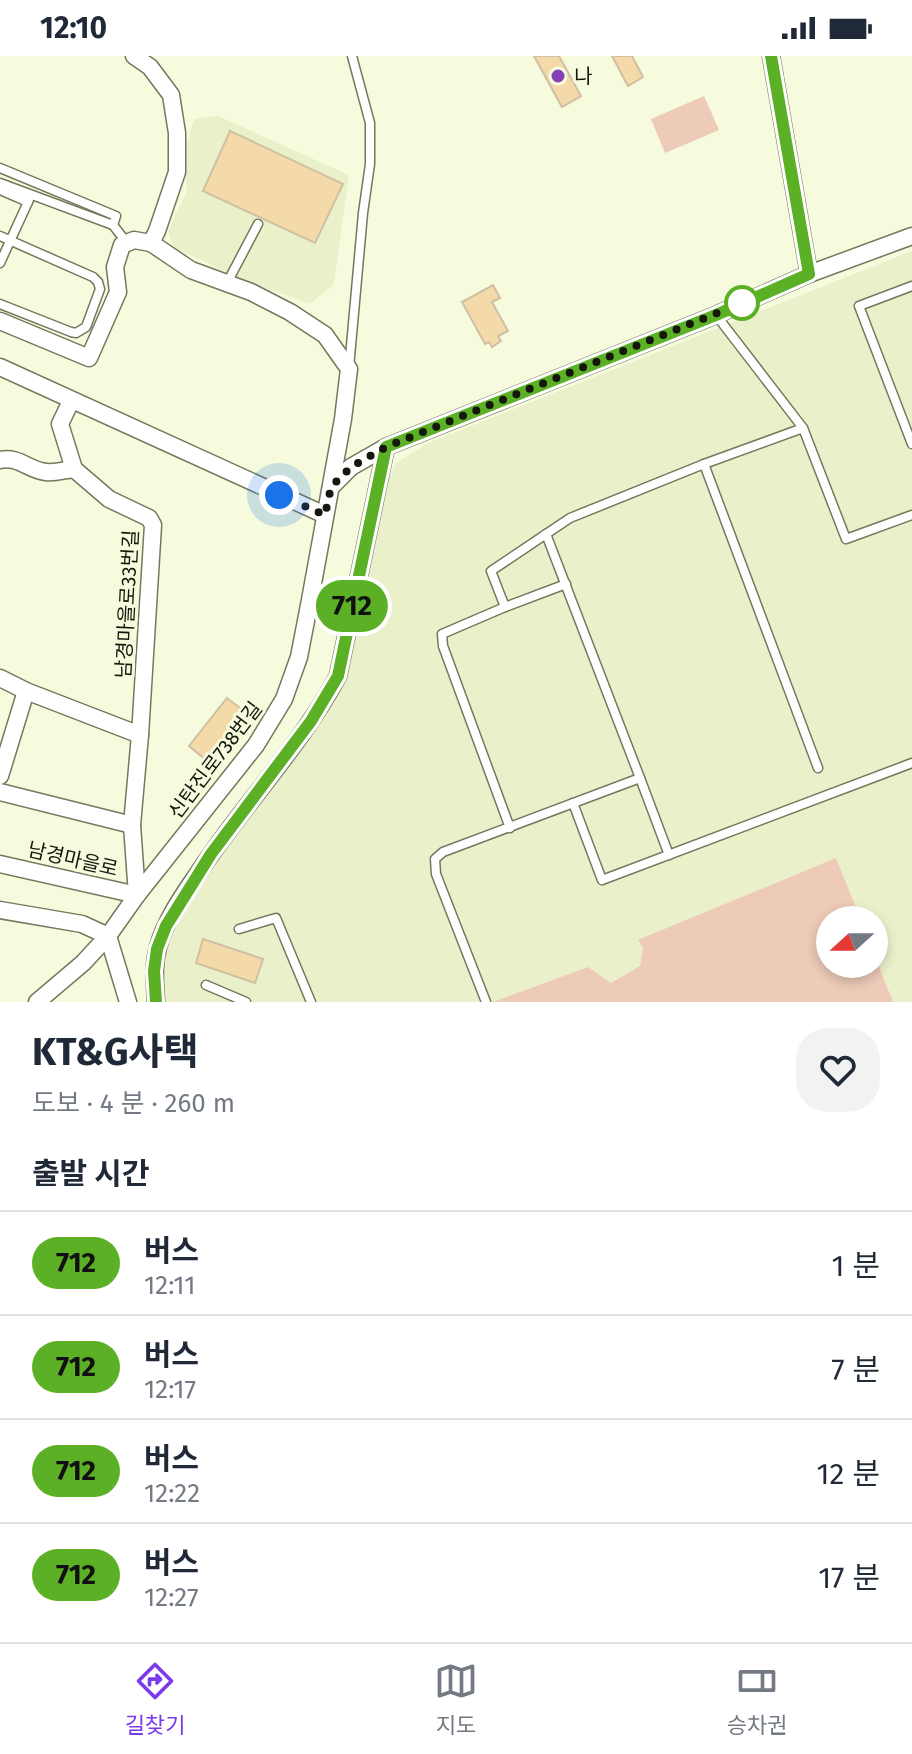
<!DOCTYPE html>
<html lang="ko">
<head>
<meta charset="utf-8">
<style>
	body { margin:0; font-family:"Fira Sans","Noto Sans KR",sans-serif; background:#f2f2f3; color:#1f2937; height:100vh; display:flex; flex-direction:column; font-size:30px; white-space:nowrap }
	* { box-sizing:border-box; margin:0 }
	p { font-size:26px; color:#747a83 }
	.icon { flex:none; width:44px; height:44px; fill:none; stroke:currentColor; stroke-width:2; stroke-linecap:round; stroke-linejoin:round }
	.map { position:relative; height:946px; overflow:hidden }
	.side { display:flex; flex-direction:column; background:#fff; flex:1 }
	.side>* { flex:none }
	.badge { padding:0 16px; border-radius:26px; font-size:28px; line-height:52px }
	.needle { width:52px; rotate:249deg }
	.tools { position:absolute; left:816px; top:850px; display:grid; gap:16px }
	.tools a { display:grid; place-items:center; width:72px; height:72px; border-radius:50%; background:#fff; box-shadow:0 4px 12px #0003; font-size:40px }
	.you { position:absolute; width:40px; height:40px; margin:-20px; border:6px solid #fff; border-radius:50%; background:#1a73e8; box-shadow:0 0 0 12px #1a73e833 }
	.map>.badge { position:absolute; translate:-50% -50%; box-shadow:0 0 0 4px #fff }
	h2 { padding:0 32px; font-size:30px; line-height:72px }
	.round { display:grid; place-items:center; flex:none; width:84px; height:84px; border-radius:32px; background:#f2f2f3 }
	.headline { display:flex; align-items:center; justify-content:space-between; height:136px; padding:0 32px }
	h1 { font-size:38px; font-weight:700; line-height:60px }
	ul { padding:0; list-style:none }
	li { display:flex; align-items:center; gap:24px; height:104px; padding:0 32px; border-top:2px solid #e0e1e3 }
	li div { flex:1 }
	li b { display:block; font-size:30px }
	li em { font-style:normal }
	li .badge { min-width:88px; font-weight:700; text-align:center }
	.status { display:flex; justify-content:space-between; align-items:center; height:56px; padding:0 40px; background:#fff; direction:ltr }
	.status svg { height:22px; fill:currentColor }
	.menu { display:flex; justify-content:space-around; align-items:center; height:112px; border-top:2px solid #e0e1e3; background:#fff; font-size:22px; color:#747a83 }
	.menu a { display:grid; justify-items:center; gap:4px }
	.menu .on { color:#7c3aed }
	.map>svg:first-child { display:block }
	.built { fill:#eaf1ca; fill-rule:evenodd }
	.green { fill:#eecab8 }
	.building { fill:#f4d9a9; stroke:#cfc0a4; stroke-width:2 }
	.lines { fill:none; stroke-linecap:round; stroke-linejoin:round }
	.lane-casing { stroke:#74795d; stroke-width:11 }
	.street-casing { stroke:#74795d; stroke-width:19 }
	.lane { stroke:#fff; stroke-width:8 }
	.street { stroke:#fff; stroke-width:16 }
	.line-casing { stroke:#fff; stroke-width:18 }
	.line { stroke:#5bb025; stroke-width:12 }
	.walk { stroke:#15170c; stroke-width:8; stroke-dasharray:0 14.4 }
	.poi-dot { fill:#8441b5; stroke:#f5fbdc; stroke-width:3 }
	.stop-dot { fill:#fff; stroke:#5bb025; stroke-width:4 }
	.labels { text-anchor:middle; stroke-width:6; stroke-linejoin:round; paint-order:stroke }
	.poi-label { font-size:20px; fill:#15170c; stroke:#f5fbdc; text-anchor:start }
	.street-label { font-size:20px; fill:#15170c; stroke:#f5fbdc }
</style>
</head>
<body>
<div class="status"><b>12:10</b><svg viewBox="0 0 49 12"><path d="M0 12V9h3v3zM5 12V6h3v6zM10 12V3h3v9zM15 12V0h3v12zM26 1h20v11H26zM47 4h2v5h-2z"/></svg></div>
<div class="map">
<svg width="912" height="946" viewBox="0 0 912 946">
	<rect width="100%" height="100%" fill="#f5fbdc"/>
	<!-- built -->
	<g class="built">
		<polygon points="218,60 349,119 334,228 310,248 241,223 173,191 168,175 187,135 183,101 194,63"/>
		<path d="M912,195V946H163L159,893L190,835L332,648L349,610L385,433L395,408L428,387ZM830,864H874V908H830Z"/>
	</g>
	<!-- green -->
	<g class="green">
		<polygon points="704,40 719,74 665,97 651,63"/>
		<polygon points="836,802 861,864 830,864 830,908 874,908 874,898 893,946 493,946 588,911 611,927 640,910 643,892 638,884"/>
	</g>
	<!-- building -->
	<g class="building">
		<polygon points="534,0 559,0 581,40 562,51"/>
		<polygon points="612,0 632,0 643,21 628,30"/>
		<polygon points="230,75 343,128 315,187 203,135"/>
		<polygon points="493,229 500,242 492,246 508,275 498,280 501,285 492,291 489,286 485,288 462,246"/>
		<polygon points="227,642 245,656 206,704 189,690"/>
		<polygon points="203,883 263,903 255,927 196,907"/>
	</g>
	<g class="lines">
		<!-- lane casing -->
		<g class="lane-casing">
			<g id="lane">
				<polyline points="0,112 116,160 113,169"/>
				<polyline points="0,127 113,169 127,187"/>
				<polyline points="0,134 28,146 30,141"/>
				<polyline points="0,180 93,221 98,226 100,233 86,271 76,277 71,276 0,248"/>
				<polyline points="0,207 28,146"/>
				<polyline points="227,227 258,168"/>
				<polyline points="912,230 859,250 912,388"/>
				<polyline points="716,259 803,372"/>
				<polyline points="349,312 363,157 370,108 370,67 352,0"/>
				<polyline points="704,408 818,712"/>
				<polyline points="546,478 640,722"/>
				<polyline points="505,551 566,528"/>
				<polyline points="573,747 602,824 912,707"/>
				<polyline points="510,772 443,590 442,578 505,551 491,515 570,462 704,408 803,372 846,483 912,459"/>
				<polyline points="239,873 276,862 311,946"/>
				<polyline points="206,929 246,946"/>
				<polyline points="486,946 436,818 435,803 443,796 640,722 669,799"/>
			</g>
		</g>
		<!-- street casing -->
		<g class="street-casing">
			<g id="street">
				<polyline points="771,0 809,218"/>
				<polyline points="0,265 89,302 118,236 115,211 122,189 134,184 151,187"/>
				<polyline points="0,311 325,459"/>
				<path d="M0,404C19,400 28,414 46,416C55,417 65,414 74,413"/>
				<polyline points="331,431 351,411 386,391"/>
				<polyline points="0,622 26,635 140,679"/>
				<polyline points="0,720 26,635"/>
				<polyline points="0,736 132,769"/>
				<polyline points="0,808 137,839 132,769 140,679 153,469 149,462 109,443 74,413 60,368 71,345"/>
				<polyline points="0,854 82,868 108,880 128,946"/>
				<polyline points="37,946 83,907 108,880 137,839 256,689 284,643 299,601 310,544 343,363 349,313 325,279 290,256 251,236 191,214 151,187 157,175 177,116 177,77 171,39 150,11 134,0"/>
				<path d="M156,946C155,927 153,910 158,891C166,863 183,839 199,816C243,749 300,691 338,620L386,391L716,259L809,218L912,180"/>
			</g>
		</g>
		<!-- lane -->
		<use href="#lane" class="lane"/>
		<!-- street -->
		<use href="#street" class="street"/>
	</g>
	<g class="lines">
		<!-- line casing -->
		<g class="line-casing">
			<polyline id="line" points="156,946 154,915 157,893 166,870 211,798 311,665 338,620 386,391 716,259 809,218 771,0"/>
		</g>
		<!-- line -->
		<use href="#line" class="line"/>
		<!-- walk -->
		<polyline class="walk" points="279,439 325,459 331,431 351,411 386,391 742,247"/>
	</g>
	<!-- markers -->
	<circle class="poi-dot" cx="558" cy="20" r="8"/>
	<circle class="stop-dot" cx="742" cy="247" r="16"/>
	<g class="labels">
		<!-- poi labels -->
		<g class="poi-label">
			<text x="574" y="27">나</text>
		</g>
		<!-- street labels -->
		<g class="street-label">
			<text transform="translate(127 548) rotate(-87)" y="7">남경마을로33번길</text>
			<text transform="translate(215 704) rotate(-53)" y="7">신탄진로738번길</text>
			<text transform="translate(73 803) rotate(13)" y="7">남경마을로</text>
		</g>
	</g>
</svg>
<div class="tools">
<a><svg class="needle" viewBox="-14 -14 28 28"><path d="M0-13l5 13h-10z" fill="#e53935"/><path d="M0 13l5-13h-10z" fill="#747a83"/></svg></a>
</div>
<div class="you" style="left:279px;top:439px"></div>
<b class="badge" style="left:352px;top:550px;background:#5bb025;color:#111">712</b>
</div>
<section class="side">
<div class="headline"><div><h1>KT&amp;G사택</h1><p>도보 · 4 분 · 260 m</p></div><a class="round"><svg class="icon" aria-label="heart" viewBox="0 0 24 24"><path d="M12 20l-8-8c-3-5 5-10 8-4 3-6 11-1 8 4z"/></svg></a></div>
<h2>출발 시간</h2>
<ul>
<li><span class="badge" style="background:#5bb025;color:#111">712</span><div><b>버스</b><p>12:11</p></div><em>1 분</em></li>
<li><span class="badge" style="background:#5bb025;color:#111">712</span><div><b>버스</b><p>12:17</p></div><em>7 분</em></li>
<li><span class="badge" style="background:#5bb025;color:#111">712</span><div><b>버스</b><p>12:22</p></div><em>12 분</em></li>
<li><span class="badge" style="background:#5bb025;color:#111">712</span><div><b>버스</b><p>12:27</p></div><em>17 분</em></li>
</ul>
</section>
<nav class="menu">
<a class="on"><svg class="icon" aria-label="directions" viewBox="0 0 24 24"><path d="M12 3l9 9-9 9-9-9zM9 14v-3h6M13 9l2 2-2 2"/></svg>길찾기</a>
<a><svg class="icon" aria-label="map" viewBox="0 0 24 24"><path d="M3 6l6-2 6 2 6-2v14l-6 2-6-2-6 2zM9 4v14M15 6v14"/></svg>지도</a>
<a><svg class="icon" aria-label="tickets" viewBox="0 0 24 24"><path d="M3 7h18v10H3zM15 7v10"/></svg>승차권</a>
</nav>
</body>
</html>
